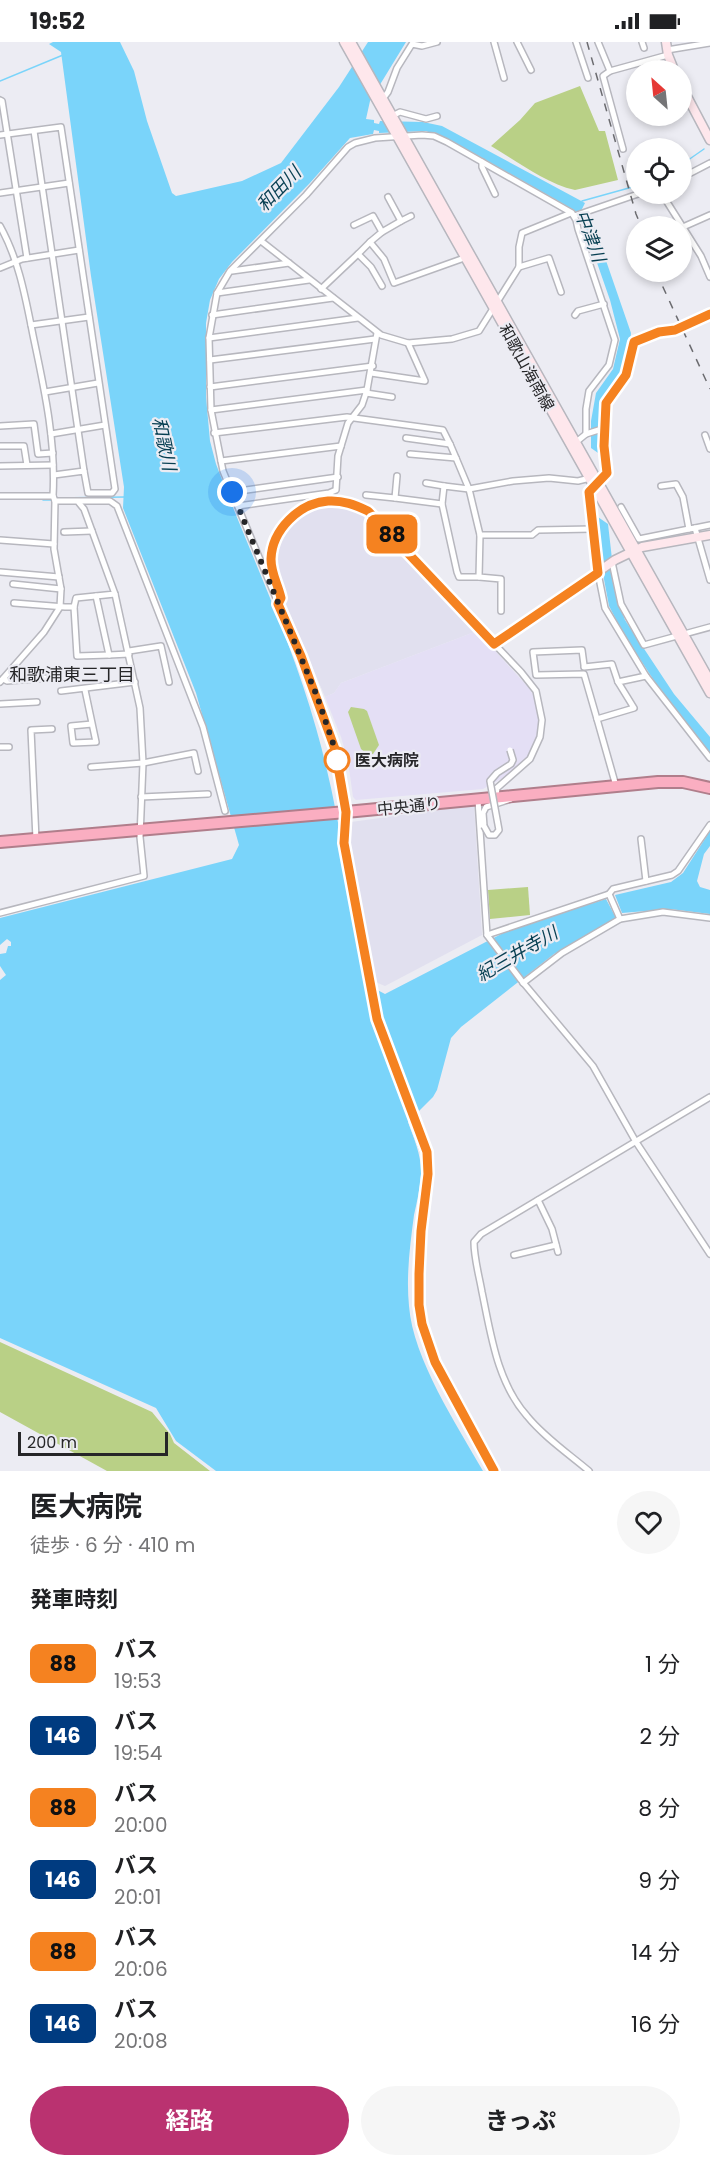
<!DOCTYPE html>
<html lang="ja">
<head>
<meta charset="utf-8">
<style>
	body { margin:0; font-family:Poppins,"Noto Sans JP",sans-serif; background:#f6f6f6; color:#202124; height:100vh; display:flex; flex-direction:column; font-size:22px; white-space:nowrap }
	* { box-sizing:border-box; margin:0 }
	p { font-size:20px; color:#757577 }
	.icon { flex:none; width:33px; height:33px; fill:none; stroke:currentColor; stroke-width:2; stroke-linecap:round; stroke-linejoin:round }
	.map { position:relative; height:1429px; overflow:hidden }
	.details { display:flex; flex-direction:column; background:#fff; flex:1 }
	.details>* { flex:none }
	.badge { padding:0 12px; border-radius:9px; font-size:21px; line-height:39px }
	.needle { width:39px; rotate:333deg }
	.controls { position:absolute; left:626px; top:18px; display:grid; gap:12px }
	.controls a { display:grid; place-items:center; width:66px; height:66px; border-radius:50%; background:#fff; box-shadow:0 3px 9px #0003; font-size:30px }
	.scale { position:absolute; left:18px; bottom:15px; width:150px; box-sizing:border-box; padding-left:6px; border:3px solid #262628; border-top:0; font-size:16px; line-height:21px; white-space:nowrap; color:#262628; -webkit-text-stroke:4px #ececf3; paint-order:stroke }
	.you { position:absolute; width:30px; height:30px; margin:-15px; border:4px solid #fff; border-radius:50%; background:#1a73e8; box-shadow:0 0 0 9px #1a73e833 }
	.map>.badge { position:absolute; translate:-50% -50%; box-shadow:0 0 0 3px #fff }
	h2 { padding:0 30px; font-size:22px; line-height:54px }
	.round { display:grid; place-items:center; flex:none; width:63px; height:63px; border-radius:32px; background:#f6f6f6 }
	.summary { display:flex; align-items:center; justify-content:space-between; height:102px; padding:0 30px }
	h1 { font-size:28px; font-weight:700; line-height:45px }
	.primary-button { display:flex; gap:12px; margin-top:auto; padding:12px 30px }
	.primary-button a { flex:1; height:69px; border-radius:36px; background:#ba3270; color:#fff; font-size:24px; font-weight:700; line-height:69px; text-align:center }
	.primary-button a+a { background:#f6f6f6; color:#202124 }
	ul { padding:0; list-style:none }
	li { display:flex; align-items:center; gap:18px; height:72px; padding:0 30px }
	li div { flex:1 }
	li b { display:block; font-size:22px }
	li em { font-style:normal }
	li .badge { min-width:66px; font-weight:700; text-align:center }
	.status { display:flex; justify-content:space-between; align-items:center; height:42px; padding:0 30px; background:#fff; direction:ltr }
	.status svg { height:16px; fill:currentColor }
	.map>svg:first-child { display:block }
	.built { fill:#e1e0ef }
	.medical { fill:#e4dff5 }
	.green { fill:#b9d086 }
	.water { fill:#7ad4fa }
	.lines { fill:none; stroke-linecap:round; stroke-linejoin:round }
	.stream { stroke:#7ad4fa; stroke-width:1.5 }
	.street-casing { stroke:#b7b7be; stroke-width:8 }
	.secondary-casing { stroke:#b7b7be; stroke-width:11 }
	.highway-casing { stroke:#b07e8b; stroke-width:14 }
	.street { stroke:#fff; stroke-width:5 }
	.secondary { stroke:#fee7ec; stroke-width:8 }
	.highway { stroke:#faaec1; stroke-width:10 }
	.rail { stroke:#6b6b6f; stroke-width:1.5; stroke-dasharray:8 8; stroke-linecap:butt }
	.street-bridge-casing { stroke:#b7b7be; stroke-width:8; stroke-linecap:butt }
	.street-bridge { stroke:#fff; stroke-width:5 }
	.line-casing { stroke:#fff; stroke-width:14 }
	.line { stroke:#f58220; stroke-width:9 }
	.walk { stroke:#262628; stroke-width:6; stroke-dasharray:0 10.8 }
	.stop-dot { fill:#fff; stroke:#f58220; stroke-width:3 }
	.labels { text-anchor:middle; stroke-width:4.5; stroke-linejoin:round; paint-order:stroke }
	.street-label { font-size:16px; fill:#262628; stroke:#ececf3 }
	.stop-label { font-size:16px; font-weight:bold; fill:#262628; stroke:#ececf3; text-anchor:start }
	.water-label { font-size:18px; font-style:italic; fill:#073f52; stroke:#ececf3 }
	.neighbourhood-label { font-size:18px; fill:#262628; stroke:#ececf3 }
</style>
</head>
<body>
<div class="status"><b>19:52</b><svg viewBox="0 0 49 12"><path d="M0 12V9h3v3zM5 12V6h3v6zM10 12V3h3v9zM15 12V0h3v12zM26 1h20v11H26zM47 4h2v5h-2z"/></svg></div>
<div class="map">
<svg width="710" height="1429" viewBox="0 0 710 1429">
	<rect width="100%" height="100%" fill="#ececf3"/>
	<!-- built -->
	<g class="built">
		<polygon points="329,461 349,462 368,470 477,589 341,641 334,651 325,655 274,533 272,518 276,501 281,490 298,471 314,464"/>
		<polygon points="474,763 482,893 385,944 373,939 348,791 351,780"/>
	</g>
	<!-- medical -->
	<polygon class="medical" points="477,589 529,646 536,658 540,673 539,690 532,710 522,721 508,733 483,747 356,758 353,755 348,719 341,695 325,655 334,651 341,641"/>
	<!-- green -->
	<g class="green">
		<path d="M580,44L599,89H605L618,138L575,148C545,141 517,119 491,104L520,78L535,61Z"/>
		<polygon points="351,665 364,667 367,669 379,703 373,712 368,713 361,707 348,670"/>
		<polygon points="528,845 530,873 490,877 488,848"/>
		<polygon points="0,1300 152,1370 170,1392 174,1401 210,1429 107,1429 0,1370"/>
	</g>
	<!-- water -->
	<g class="water">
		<path d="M53,0H120L134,29L147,79L172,151L176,154L242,139L281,121L339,45L368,0H406L370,59L366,77L374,78V81L379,82L380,79L423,80L442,84L585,161L582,167L585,175L592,178L631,291L630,303L623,333L604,362L601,413L591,406V379L596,351L613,327L620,297L610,258L581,175L574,168L461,104L426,89L379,91V89L374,88L373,92L350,96L309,142L232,220L219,237L210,258L206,281V355L210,399L216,422C249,510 291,596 316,686C340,769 350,856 364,941L385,952L511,887L606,857L616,876L554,912L461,985L451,996L437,1048L433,1055L408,1080C414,1097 422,1114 421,1133C420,1146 417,1160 414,1173C410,1203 406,1234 409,1264C413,1317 457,1383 483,1429H216L176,1399L156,1366L0,1296V938L6,933L0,924V912L6,911L8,904H11V900L7,897L0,903V876L232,817L239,803L196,651L123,466L124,445L91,234L61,10L49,2Z"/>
		<polygon points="595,473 608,482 616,552 625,578 674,652 710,695 710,711 666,657 623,591 609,564 598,505"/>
		<polygon points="710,789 710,804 704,812 697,839 700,845 710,848 710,872 670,867 622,871 615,853 671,840 683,831"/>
	</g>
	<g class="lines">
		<!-- stream -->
		<g class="stream">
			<polyline points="0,39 63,13"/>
			<polyline points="681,123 704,107"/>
			<polyline points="582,159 636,144"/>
			<polyline points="56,456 125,455"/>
			<polyline points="43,458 51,458"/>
		</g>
		<!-- street casing -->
		<g class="street-casing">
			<g id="street">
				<polyline points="494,0 504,36"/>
				<polyline points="517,0 531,28"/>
				<polyline points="576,0 588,36"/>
				<polyline points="598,0 610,29 668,13"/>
				<polyline points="642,0 644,6"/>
				<polyline points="667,8 710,1"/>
				<polyline points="610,29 603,34 623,107"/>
				<polyline points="0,58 2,59 27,216"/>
				<polyline points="382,58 388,50 397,26 412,2 422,4 437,0"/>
				<polyline points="392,74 400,70 426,77 437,74"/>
				<polyline points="34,89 84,429"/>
				<polyline points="0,93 61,85 115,447 112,451 88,451 84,429 54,433"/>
				<polyline points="482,120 482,125 495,152"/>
				<polyline points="681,136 710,121"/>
				<polyline points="0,151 69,141"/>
				<polyline points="662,152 701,214 710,235"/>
				<polyline points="388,155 401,179 411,174"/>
				<polyline points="574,174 638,152"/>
				<polyline points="354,183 373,174 382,190 401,179"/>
				<path d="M0,184C20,220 26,259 34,298C45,350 56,401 53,454"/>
				<polyline points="683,185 710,173"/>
				<polyline points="382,190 370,200 384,217 394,241 467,215"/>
				<polyline points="261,199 381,293 408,301 452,297 479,289 519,225 519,205 522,191 571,171"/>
				<polyline points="370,200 358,212 371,225 382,244"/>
				<polyline points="519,225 549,216 561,250"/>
				<polyline points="0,226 22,217 79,208"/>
				<polyline points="232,229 289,221"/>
				<polyline points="321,247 358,212"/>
				<polyline points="217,251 309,238"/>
				<polyline points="710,272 675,288 659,290 635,300 625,333 606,361 604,404 607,431 589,450 598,531 605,566 646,634 710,716"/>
				<polyline points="212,273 333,256"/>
				<polyline points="575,273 578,269 604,262"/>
				<polyline points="31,283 89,275"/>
				<polyline points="209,296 358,276"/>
				<polyline points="210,318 375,297"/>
				<polyline points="371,331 425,339 408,301"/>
				<polyline points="210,345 373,324"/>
				<polyline points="45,350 98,341"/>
				<polyline points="366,351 392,355"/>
				<polyline points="211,368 367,348"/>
				<polyline points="0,384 34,382 38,412 53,411"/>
				<polyline points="214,391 347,375 443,388 450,402 406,396"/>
				<polyline points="51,392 105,383"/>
				<polyline points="586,392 605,386"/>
				<polyline points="705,393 710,407"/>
				<polyline points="0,404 24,404 27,423"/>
				<polyline points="410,412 456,416 450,402"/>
				<polyline points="456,416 469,447 480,493 479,535 501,537 501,569"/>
				<polyline points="221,419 341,404"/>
				<polyline points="0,424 53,423"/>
				<polyline points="426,441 444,444"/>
				<polyline points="661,444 676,442 683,455 689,487 695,486 710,538"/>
				<polyline points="232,450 338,435"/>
				<polyline points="366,453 395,456 397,434"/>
				<polyline points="0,454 53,454 55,459 110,459 117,464 203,685 225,769"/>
				<polyline points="395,456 442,462 444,444 469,447 513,439 549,436 578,439 590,436"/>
				<polyline points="442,462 457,530 459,535 479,535"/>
				<polyline points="238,464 329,451 336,448 338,414 348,381 362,363 367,348 377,291"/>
				<polyline points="621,465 639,497 689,487"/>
				<polyline points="695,486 710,483"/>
				<polyline points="64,490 92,489"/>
				<polyline points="480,493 532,493 538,488 593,487"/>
				<polyline points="0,498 54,502"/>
				<polyline points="612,520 621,562 644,603 710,585"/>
				<polyline points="0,530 59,535"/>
				<polyline points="13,542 61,547"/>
				<polyline points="96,554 109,613 129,612"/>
				<polyline points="14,561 65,565 74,565 76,556 115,552 84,467 79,461"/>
				<path d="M278,562L281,556C278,542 271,532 271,517C272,488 299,461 328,459C343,458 355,463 368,469L521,630L536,649L542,678L540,695L530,717L497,746L496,755"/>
				<polyline points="74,565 77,614 109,613"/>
				<polyline points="129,609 161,604 169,640"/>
				<polyline points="584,623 582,608 533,610 536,633 584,632 597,677"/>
				<polyline points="584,625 612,622 618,640"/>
				<polyline points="3,637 7,639 47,636"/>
				<polyline points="0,640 44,590 60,565 61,547 54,507 55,459"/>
				<polyline points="85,648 96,700 73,701 71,684 92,682"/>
				<polyline points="61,649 135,640"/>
				<polyline points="0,662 37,660"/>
				<polyline points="0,705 9,705"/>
				<polyline points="91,725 143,721 194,711 198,729"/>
				<polyline points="616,744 597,677 634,666 618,640 646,634"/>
				<polyline points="141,755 208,752"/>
				<polyline points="478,758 487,893 521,938 593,1024 636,1100 710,1212"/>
				<polyline points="346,770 335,707 317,654 223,429 211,368 209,296 217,251 230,229 306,153 348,105 355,101 375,96 422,93 434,94 447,100 572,171 576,178 578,187 615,298 609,323 589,349 586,367 586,392 575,401"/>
				<polyline points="484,784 483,771 486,765 511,757"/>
				<polyline points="36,797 31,688 52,687"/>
				<polyline points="641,797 646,839"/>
				<polyline points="609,852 620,877"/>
				<polyline points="0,871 144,834 140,795 143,721 140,666 115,552"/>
				<polyline points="487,893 609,852 613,847 672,833 678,829 710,783"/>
				<polyline points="523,941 562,911 620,877 663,870 710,876"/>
				<polyline points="538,1158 552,1187 558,1210"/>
				<polyline points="514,1213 556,1203"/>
				<path d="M589,1429C569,1412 544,1395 527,1374C497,1340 491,1293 482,1250C479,1233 474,1216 474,1200L481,1192L710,1055"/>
			</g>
		</g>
		<!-- secondary casing -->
		<g class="secondary-casing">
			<g id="secondary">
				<polyline points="344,0 710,651"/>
				<polyline points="351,0 710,639"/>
				<polyline points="666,0 668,13 674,28"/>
				<polyline points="681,43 710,98"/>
				<polyline points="494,602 615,518 642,505 710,493"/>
				<polyline points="346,770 344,801 377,977 427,1114 428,1132 419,1204 418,1253 421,1282 435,1320 494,1429"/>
			</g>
		</g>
		<!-- highway casing -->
		<g class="highway-casing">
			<polyline id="highway" points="0,800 346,770 658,740 683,740 710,746"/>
		</g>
		<!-- street -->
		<use href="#street" class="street"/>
		<!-- secondary -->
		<use href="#secondary" class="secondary"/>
		<!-- highway -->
		<use href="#highway" class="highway"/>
		<!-- rail -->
		<g class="rail">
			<polyline points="587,0 636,172 641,184"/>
			<polyline points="656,230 710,347"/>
		</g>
		<!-- street-bridge casing -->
		<g class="street-bridge-casing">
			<polyline id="street-bridge" points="484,784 489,793 495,793 499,788 490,739 497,731 511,722 513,718 510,708"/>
		</g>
		<!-- street-bridge -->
		<use href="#street-bridge" class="street-bridge"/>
	</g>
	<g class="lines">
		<!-- line casing -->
		<g class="line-casing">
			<path id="line" d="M494,1429L435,1320L422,1282L419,1263V1232L421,1189L428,1132L427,1110L377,977L344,801L346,770L335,707L301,614L278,562L281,556C278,542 271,532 271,517C272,488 299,461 328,459C343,458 355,463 368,469L494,602L598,531L589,450L607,431L604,404L606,361L626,333L634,300L659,290L675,288L710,272"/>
		</g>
		<!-- line -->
		<use href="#line" class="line"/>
		<!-- walk -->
		<polyline class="walk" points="232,450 317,654 335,707 339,728 337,718"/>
	</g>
	<!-- markers -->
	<circle class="stop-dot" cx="337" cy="718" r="12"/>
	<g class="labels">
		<!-- street labels -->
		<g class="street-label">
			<text transform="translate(527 325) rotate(61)" y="6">和歌山海南線</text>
			<text transform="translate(409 764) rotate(-6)" y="6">中央通り</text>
		</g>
		<!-- stop labels -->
		<g class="stop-label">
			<text x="355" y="724">医大病院</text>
		</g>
		<!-- water labels -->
		<g class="water-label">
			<text transform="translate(279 147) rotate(-46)" y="6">和田川</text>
			<text transform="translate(590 194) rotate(69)" y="6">中津川</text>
			<text transform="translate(164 402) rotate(78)" y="6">和歌川</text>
			<text transform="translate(517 912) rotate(-30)" y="6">紀三井寺川</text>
		</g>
		<!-- neighbourhood labels -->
		<g class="neighbourhood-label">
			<text x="72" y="639">和歌浦東三丁目</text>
		</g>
	</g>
</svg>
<div class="controls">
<a><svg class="needle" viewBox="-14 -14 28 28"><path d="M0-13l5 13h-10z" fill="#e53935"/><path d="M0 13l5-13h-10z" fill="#757577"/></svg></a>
<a><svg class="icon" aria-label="locate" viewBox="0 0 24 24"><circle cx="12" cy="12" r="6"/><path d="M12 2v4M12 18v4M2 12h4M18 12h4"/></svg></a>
<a><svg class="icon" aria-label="layers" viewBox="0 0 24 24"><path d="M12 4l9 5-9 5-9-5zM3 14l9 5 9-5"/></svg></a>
</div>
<div class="scale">200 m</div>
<div class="you" style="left:232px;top:450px"></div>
<b class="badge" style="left:392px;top:492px;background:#f58220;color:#111">88</b>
</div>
<section class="details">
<div class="summary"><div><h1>医大病院</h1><p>徒歩 · 6 分 · 410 m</p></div><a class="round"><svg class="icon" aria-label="heart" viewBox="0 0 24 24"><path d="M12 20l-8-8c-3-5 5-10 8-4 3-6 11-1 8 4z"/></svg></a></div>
<h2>発車時刻</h2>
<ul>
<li><span class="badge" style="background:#f58220;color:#111">88</span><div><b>バス</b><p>19:53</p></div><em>1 分</em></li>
<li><span class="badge" style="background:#003b80;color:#fff">146</span><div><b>バス</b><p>19:54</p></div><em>2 分</em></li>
<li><span class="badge" style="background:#f58220;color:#111">88</span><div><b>バス</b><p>20:00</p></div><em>8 分</em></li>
<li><span class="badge" style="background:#003b80;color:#fff">146</span><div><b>バス</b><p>20:01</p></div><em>9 分</em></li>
<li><span class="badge" style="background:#f58220;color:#111">88</span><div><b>バス</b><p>20:06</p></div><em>14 分</em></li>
<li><span class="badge" style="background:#003b80;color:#fff">146</span><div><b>バス</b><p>20:08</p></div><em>16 分</em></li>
</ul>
<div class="primary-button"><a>経路</a><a>きっぷ</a></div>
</section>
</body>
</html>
